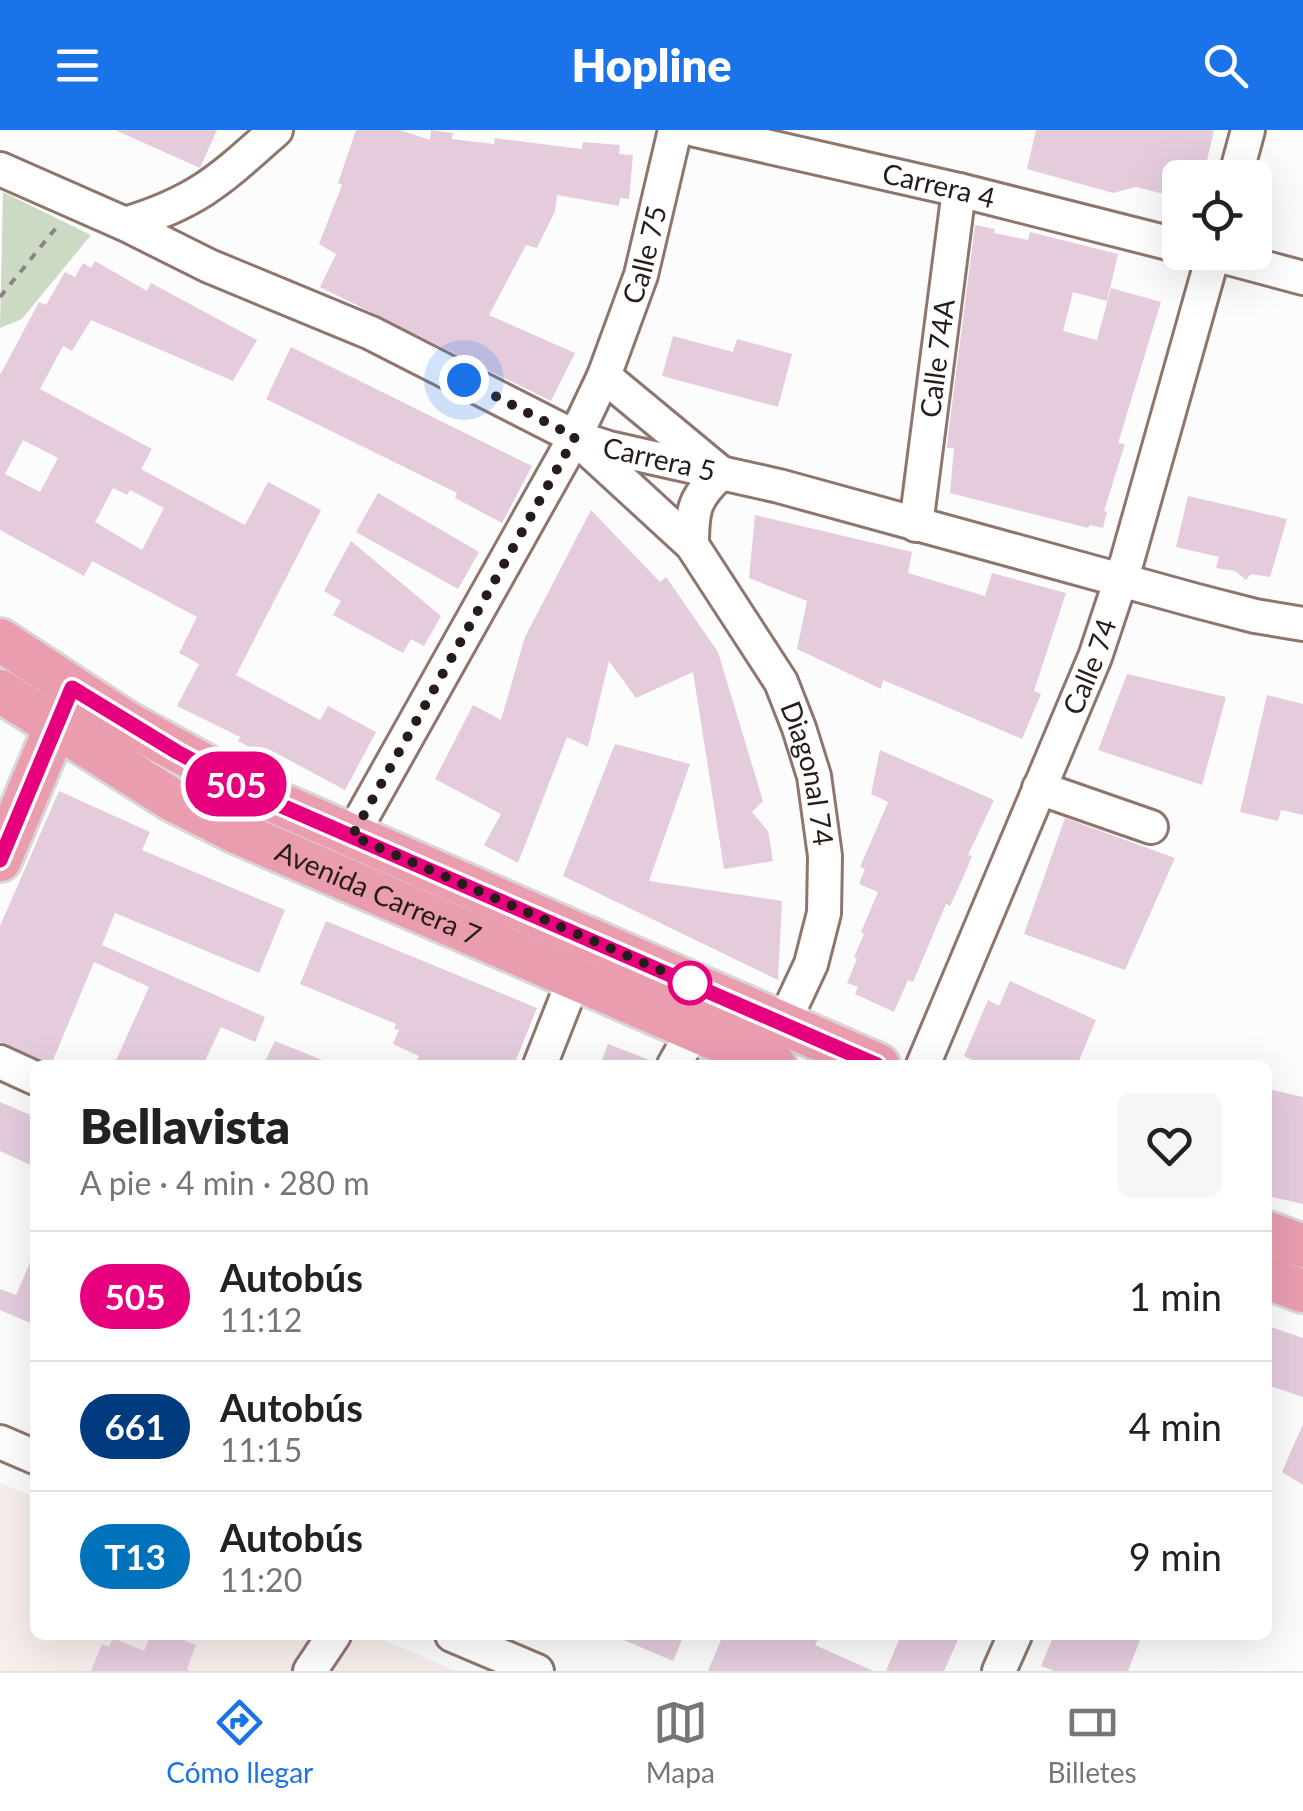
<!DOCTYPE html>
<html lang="es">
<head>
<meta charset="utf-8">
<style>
	body { margin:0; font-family:Lato,sans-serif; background:#f6f6f6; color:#222; height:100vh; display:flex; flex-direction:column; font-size:38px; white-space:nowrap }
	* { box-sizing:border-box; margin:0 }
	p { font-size:32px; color:#767676 }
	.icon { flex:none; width:55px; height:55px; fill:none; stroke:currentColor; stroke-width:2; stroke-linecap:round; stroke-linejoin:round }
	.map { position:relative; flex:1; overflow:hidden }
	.sheet { position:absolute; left:30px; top:930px; width:1242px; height:580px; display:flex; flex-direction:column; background:#fff; border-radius:15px; box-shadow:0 10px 40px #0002 }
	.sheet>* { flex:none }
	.badge { padding:0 20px; border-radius:32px; font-size:35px; line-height:65px }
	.tools { position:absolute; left:1162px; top:30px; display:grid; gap:20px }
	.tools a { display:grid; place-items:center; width:110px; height:110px; border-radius:15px; background:#fff; box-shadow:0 10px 40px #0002; font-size:50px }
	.you { position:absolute; width:50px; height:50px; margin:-25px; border:8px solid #fff; border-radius:50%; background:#1a73e8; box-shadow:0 0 0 15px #1a73e833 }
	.map>.badge { position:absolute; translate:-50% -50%; box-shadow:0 0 0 5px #fff }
	.round { display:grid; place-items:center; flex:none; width:105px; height:105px; border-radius:15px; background:#f6f6f6 }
	.overview { display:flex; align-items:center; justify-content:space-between; height:170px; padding:0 50px }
	h1 { font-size:48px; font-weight:800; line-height:75px }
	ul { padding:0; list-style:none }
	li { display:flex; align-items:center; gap:30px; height:130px; padding:0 50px; border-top:2px solid #e0e0e0 }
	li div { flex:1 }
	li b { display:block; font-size:38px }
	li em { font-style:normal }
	li .badge { min-width:110px; font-weight:700; text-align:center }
	header { display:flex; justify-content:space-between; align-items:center; height:130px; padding:0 50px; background:#1a73e8; color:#fff; font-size:45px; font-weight:800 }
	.tabs { display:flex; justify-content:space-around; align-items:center; height:140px; border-top:2px solid #e0e0e0; background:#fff; font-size:28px; color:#767676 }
	.tabs a { display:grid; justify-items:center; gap:5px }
	.tabs .selected { color:#1a73e8 }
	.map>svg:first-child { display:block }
	.built { fill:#f7efec }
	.green { fill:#ccdac4 }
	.building { fill:#e4ccdc; fill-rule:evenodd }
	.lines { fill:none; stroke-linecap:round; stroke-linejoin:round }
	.minor-casing { stroke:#8f766c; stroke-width:38 }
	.major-casing { stroke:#d8d6d5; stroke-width:48 }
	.path { stroke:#8a8583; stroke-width:4; stroke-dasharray:8 8; stroke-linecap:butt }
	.minor { stroke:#fff; stroke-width:32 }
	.major { stroke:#eb9db0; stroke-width:42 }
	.line-casing { stroke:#fff; stroke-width:22 }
	.line { stroke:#e6007e; stroke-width:15 }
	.walk { stroke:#261c18; stroke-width:10; stroke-dasharray:0 18 }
	.stop-dot { fill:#fff; stroke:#e6007e; stroke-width:5 }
	.labels { text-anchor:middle; stroke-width:10; stroke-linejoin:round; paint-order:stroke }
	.street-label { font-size:28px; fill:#261c18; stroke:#fff }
</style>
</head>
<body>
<header><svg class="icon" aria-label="menu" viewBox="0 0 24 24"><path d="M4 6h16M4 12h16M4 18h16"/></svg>Hopline<svg class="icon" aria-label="search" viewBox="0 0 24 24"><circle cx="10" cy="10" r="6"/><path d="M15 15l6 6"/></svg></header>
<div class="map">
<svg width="1303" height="1541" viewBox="0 0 1303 1541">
	<rect width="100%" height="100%" fill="#fcfcfc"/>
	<!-- built -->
	<polygon class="built" points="0,1353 35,1367 35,1505 372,1505 456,1541 0,1541"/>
	<!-- green -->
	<polygon class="green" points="3,62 91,105 22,189 0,198"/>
	<!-- building -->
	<g class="building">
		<polygon points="115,0 217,0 200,38"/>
		<polygon points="356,0 400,0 430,10 431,0 453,3 452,9 494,14 495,8 582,19 583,12 620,15 619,24 633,25 629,69 620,68 619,76 557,65 555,81 537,118 526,115 489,185 575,223 551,271 320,157 336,124 319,114 342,55 338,53"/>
		<polygon points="1036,0 1214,0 1203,48 1180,48 1180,68 1136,57 1113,63 1027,39"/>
		<polygon points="975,95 995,99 994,103 1028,110 1030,102 1118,124 1107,171 1073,162 1063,201 1097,210 1111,158 1161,172 1118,313 1125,314 1104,381 1107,382 1103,398 1090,395 1088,398 950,363 954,318 947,318 948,306"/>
		<path d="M95,131L147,161L151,153L257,210L233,251L91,190L72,221L63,216L40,259L152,319L141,339L245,395L268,352L321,380L236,545L320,590L328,576L376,602L345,660L276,623L272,629L238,611L240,607L177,576L199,534L179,523L197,487L92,431L84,446L0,400V245L39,172L46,175L65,142L75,147L83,133L91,138ZM23,310L58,328L40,362L5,344ZM113,358L127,365L130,360L164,378L142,420L95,392Z"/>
		<polygon points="673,206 733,222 737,209 792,224 778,277 662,246"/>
		<polygon points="291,217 532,336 502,393 455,368 457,363 266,269"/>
		<polygon points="378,363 479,422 458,459 356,402"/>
		<polygon points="1188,366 1287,389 1270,447 1251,444 1246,450 1235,441 1216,438 1219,427 1176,417"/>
		<polygon points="591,380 660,452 666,447 718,522 763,671 752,682 768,701 773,731 724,739 693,542 636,568 609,531 588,617 567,607 518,733 484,715 501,684 435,649 473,575 501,590 525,507"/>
		<polygon points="755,385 912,422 908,443 985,466 992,443 1066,463 1034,561 1041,564 1022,609 883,550 881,559 797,519 807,471 749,448"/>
		<polygon points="351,411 441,486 424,516 411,509 403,523 333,485 341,471 324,461"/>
		<polygon points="1127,544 1226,567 1202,655 1098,620"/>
		<polygon points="1267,565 1303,574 1303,685 1281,680 1278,691 1240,682"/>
		<polygon points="615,614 690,634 649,751 782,771 778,850 563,746"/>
		<polygon points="880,620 994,670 968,725 972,726 961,752 950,776 946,774 913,852 908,850 894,882 855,864 858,857 847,853 857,829 854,827 864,804 861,802 878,762 859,754 865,739 860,737 888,672 871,664"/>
		<polygon points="59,661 150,702 142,720 285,780 259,843 115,783 102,815 265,887 255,912 221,897 203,935 114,935 149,857 94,832 51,935 0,912 0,796"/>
		<polygon points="1065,688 1175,728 1125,840 1024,804"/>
		<polygon points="326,791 537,878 514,935 415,935 419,926 393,914 399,900 394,899 396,894 300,854"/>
		<polygon points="1010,851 1096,890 1077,935 984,935 964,926 988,870 999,876"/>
		<polygon points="275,911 332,934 332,935 263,935"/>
		<polygon points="608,914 655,932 654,935 600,935"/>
		<polygon points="1268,959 1303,967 1303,1074 1268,1066"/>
		<polygon points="0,972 35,987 35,1037 0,1021"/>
		<polygon points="35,1121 35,1195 0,1180 0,1159 16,1165"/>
		<polygon points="1268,1196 1303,1208 1303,1267 1268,1255"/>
		<polygon points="1303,1294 1303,1355 1282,1342"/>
		<polygon points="151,1505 187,1505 185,1511 196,1515 187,1539 190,1541 91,1541 102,1514 109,1517 113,1508 144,1521"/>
		<polygon points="612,1505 684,1505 673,1531"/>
		<polygon points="723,1505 820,1505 815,1515 873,1541 708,1541"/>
		<polygon points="901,1505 960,1505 944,1541 886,1541"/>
		<polygon points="1054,1505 1142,1505 1128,1541 1054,1541 1041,1536"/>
	</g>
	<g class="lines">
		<!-- minor casing -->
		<g class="minor-casing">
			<g id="minor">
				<path id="s1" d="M695,0L959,60L1180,116"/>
				<path id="s2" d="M0,39L125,94L209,136L371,203L575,307L609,318L779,356L1197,471L1255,486L1303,494"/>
				<polyline points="1235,48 1248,0"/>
				<path d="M125,94C198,72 221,49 276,0"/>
				<polyline points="1206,122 1303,148"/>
				<path d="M604,246L721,343C694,368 692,379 692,415"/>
				<path id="s3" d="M581,313L692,415L781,552L799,598L814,646L825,726L824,783L811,834L783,894"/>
				<path id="s4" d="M916,395L959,60"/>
				<polyline points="1039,658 1151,697"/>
				<path id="s5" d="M352,705L575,307L604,246L641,145L675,0"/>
				<polyline points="0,932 35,948"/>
				<polyline points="540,935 574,849"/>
				<polyline points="674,935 694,900"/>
				<path id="s6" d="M923,935L1095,527L1127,431L1214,122"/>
				<polyline points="0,1312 35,1327"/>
				<polyline points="452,1505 537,1541"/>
				<polyline points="310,1541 334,1505"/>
				<polyline points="999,1541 1015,1505"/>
			</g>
		</g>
		<!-- major casing -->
		<g class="major-casing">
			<g id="major">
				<polyline points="0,510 127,593 259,665 878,935"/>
				<path id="s7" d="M0,561L171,669L236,702L775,935"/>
				<polyline points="0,730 66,572"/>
				<polyline points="1268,1103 1303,1116"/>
				<polyline points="1268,1148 1303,1161"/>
			</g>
		</g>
		<!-- path -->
		<polyline class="path" points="0,167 60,93"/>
		<!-- minor -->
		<use href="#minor" class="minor"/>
		<!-- major -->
		<use href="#major" class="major"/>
	</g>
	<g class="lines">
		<!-- line casing -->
		<g class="line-casing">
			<polyline id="line" points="0,730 72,558 177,622 259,666 877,935"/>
		</g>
		<!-- line -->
		<use href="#line" class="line"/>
		<!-- walk -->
		<polyline class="walk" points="464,250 575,307 352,706 690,853"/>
	</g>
	<!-- markers -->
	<circle class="stop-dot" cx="690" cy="853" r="20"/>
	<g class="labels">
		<!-- street labels -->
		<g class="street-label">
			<text dy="10" stroke="none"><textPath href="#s1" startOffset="250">Carrera 4</textPath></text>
			<text dy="10" stroke="none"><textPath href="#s5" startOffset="652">Calle 75</textPath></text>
			<text dy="10" stroke="none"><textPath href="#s4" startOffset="168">Calle 74A</textPath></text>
			<text dy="10" stroke="none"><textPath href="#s2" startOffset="722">Carrera 5</textPath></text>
			<text dy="10" stroke="none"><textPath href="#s6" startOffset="432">Calle 74</textPath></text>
			<text dy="10" stroke="none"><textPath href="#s3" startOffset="410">Diagonal 74</textPath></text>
			<text dy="10" stroke="none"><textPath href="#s7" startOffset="430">Avenida Carrera 7</textPath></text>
		</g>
	</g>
</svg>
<div class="tools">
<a><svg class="icon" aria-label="locate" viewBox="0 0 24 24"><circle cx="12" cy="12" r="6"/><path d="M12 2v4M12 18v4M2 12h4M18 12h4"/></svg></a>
</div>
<div class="you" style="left:464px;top:250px"></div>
<b class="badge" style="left:236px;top:654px;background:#e6007e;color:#fff">505</b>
<section class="sheet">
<div class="overview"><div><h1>Bellavista</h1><p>A pie · 4 min · 280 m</p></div><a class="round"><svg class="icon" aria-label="heart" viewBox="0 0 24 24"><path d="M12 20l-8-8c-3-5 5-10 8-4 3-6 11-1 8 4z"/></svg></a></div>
<ul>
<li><span class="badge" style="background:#e6007e;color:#fff">505</span><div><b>Autobús</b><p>11:12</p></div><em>1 min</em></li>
<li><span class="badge" style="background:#003b80;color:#fff">661</span><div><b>Autobús</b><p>11:15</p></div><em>4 min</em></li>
<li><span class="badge" style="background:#0072bc;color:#fff">T13</span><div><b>Autobús</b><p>11:20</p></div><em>9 min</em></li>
</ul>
</section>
</div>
<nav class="tabs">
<a class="selected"><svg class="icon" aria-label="directions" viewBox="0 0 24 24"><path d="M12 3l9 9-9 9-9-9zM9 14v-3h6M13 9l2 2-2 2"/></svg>Cómo llegar</a>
<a><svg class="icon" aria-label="map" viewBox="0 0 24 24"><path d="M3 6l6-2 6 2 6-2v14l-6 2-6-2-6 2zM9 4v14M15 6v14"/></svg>Mapa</a>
<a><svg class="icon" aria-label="tickets" viewBox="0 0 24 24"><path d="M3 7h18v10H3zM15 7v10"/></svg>Billetes</a>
</nav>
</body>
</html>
